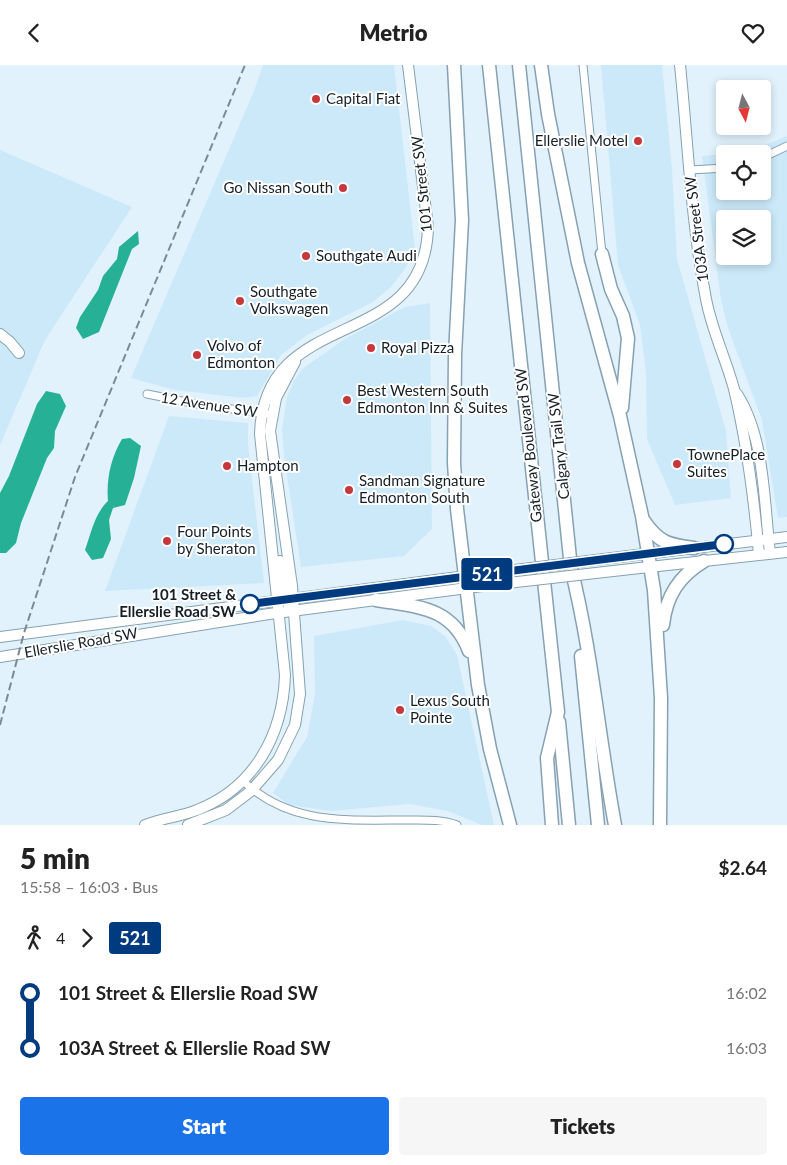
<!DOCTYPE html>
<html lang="en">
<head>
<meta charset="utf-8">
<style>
	body { margin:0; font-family:Lato,sans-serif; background:#f6f6f6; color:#222; height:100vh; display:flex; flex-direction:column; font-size:19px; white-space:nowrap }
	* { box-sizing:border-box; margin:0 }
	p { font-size:16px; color:#767676 }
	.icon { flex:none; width:28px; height:28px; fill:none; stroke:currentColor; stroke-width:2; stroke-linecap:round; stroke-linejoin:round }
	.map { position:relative; height:760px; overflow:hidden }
	.drawer { display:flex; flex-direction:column; background:#fff; flex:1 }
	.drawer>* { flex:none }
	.badge { padding:0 10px; border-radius:4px; font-size:18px; line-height:32px }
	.needle { width:32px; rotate:173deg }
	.buttons { position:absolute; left:716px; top:15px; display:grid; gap:10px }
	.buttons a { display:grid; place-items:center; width:55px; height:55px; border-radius:5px; background:#fff; box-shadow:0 2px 8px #0003; font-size:25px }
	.map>.badge { position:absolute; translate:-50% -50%; box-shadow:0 0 0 2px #fff }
	.legs { display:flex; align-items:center; gap:8px; height:55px; padding:0 20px; font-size:16px }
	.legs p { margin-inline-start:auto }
	.summary { display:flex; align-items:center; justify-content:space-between; height:85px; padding:0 20px }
	h1 { font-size:28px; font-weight:800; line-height:38px }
	.action { display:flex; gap:10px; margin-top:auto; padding:10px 20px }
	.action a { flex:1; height:58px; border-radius:5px; background:#1a73e8; color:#fff; font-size:20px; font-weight:800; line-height:58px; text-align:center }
	.action a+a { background:#f6f6f6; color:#222 }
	ul { padding:0 20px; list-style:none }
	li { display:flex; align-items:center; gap:18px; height:55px; font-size:19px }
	li i { display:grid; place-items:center; width:8px; height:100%; margin:0 6px; background:currentColor }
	li i::after { content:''; width:12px; height:12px; margin:-6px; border:4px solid; border-radius:50%; background:#fff }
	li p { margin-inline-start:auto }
	li:first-child i { background:linear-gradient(#0000 50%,currentColor 0) }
	li:last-child i { background:linear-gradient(currentColor 50%,#0000 0) }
	header { display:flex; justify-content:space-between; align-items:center; height:65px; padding:0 20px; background:#fff; font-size:22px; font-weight:800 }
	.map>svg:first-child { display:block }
	.built { fill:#cce9fa; fill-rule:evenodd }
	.water { fill:#26b196 }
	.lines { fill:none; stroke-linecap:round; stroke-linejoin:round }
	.street-casing { stroke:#86a1b1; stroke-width:9 }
	.secondary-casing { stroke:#86a1b1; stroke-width:12 }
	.highway-casing { stroke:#86a1b1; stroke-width:15 }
	.street { stroke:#fff; stroke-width:7 }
	.secondary { stroke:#fff; stroke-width:10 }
	.highway { stroke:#fff; stroke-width:12 }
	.rail { stroke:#7d8a93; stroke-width:2; stroke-dasharray:8 4; stroke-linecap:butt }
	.secondary-bridge-casing { stroke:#86a1b1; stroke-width:12; stroke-linecap:butt }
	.secondary-bridge { stroke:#fff; stroke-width:10 }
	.line-1-casing { stroke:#fff; stroke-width:11 }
	.line-1 { stroke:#003b80; stroke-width:8 }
	.poi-dot { fill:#c7383c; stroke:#fff; stroke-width:2 }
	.stop-1-dot { fill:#fff; stroke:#003b80; stroke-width:2.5 }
	.labels { text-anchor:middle; stroke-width:4; stroke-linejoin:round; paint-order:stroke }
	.poi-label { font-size:15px; fill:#151f26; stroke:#fff; text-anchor:start }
	.street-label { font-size:15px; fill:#151f26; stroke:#fff }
	.stop-label { font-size:15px; font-weight:bold; fill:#151f26; stroke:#fff; text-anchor:end }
</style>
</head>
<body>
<header><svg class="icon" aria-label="back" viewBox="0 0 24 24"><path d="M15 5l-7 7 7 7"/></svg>Metrio<svg class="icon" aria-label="heart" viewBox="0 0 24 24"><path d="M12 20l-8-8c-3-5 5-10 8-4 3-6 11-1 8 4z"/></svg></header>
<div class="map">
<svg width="787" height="760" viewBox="0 0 787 760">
	<rect width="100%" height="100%" fill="#e1f2fc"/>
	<!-- built -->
	<g class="built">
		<polygon points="263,0 394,0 415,184 405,204 391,222 373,237 307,270 281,290 257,331 243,333 175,325 131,313 254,26"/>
		<polygon points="601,0 662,0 672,104 677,194 726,366 731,433 675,440 647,374 646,308 640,260 618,200"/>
		<path d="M787,71V452L778,453L762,355L728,263L721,235L702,91L725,89V126H762V89H735L746,88ZM725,154H762V191H725Z"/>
		<polygon points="0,85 132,142 45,275 0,380"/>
		<polygon points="430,238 432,464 404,491 301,502 284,391 282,365 287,332 293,318 302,304 345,274 405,242"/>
		<polygon points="169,351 248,358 248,379 264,518 105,526"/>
		<polygon points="403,555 431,561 445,571 457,590 494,760 482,760 448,746 409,739 332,746 289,740 273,728 307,672 315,629 314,571"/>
	</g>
	<!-- water -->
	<g class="water">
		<polygon points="138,166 139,179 132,184 99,267 83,274 76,263 80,252 98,225 103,211 117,194 119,182"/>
		<polygon points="46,326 60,329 66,341 55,366 54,383 47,393 21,458 16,478 6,488 0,488 0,428 9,411 37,339"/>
		<path d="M130,373L141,381L134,413L125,440L113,443L109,455L111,474L103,493L92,495L85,485C91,468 95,448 108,436C106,415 111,392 122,374Z"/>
	</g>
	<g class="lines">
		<!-- street casing -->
		<g class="street-casing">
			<g id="street">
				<polyline points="583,0 602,189"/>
				<polyline points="762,93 787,81"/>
				<polyline points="690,105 725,103"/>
				<polyline points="147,329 197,339 267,349"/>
				<path d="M243,716C290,760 344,755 407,755C423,755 442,754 457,760"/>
			</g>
		</g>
		<!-- secondary casing -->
		<g class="secondary-casing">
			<g id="secondary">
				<path d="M680,0C688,78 691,157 706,234C712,266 726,294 734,324C747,378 754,434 759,489"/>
				<polyline points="0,269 10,277 19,288"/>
				<path d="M737,329C765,372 764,438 770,488"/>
				<polyline points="628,491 787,472"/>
				<polyline points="280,496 288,539"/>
				<polyline points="631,504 787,487"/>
				<polyline points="0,572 489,508"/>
				<polyline points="0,592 269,549 490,520"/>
				<path d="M145,760C162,753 180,752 197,745C254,723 283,670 285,610L260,369C264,238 425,291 428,162L408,0"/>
				<polyline points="188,760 226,745 251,726 278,695 295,660 300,629 292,521 270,366 276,333 295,297"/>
			</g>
		</g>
		<!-- highway casing -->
		<g class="highway-casing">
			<g id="highway">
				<polyline points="454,0 462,155 455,290 454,398 457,444 478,620 490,684 510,760"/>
				<polyline points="489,0 558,647 547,693 552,760"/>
				<path d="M519,0L571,503C592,587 599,674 615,760"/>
				<polyline points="541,0 548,49 578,198 620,351 642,451 654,525 661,633 660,760"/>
				<polyline points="602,189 611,224 623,251 628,273 622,343"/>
				<path d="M644,456C659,478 669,480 694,483"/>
				<path d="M376,535C417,542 452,541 469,586"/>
				<path d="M663,560C666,531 679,511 704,496"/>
				<polyline points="581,591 598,760"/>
				<polyline points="559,657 569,760"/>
			</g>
		</g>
		<!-- street -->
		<use href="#street" class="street"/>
		<!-- secondary -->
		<use href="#secondary" class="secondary"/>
		<!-- highway -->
		<use href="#highway" class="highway"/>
		<!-- rail -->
		<polyline class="rail" points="0,660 24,568 75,412 245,0"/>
		<!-- secondary-bridge casing -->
		<g class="secondary-bridge-casing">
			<g id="secondary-bridge">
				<polyline points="489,508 628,491"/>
				<polyline points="490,520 631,504"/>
			</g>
		</g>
		<!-- secondary-bridge -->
		<use href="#secondary-bridge" class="secondary-bridge"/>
	</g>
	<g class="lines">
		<!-- line-1 casing -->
		<g class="line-1-casing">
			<polyline id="line-1" points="250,539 724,479"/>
		</g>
		<!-- line-1 -->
		<use href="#line-1" class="line-1"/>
	</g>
	<!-- markers -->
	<g class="poi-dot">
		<circle cx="316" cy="34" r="5"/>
		<circle cx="638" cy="76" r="5"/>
		<circle cx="343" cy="123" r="5"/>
		<circle cx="306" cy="191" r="5"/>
		<circle cx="240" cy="236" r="5"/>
		<circle cx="371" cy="283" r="5"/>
		<circle cx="197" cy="290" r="5"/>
		<circle cx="347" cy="335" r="5"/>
		<circle cx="677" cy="399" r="5"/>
		<circle cx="227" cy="401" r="5"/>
		<circle cx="349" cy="425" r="5"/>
		<circle cx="167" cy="476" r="5"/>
		<circle cx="400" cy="645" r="5"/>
	</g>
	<g class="stop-1-dot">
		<circle cx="724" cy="479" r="9"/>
		<circle cx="250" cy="539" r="9"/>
	</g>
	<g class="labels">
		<!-- poi labels -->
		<g class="poi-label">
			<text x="326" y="39">Capital Fiat</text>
			<text x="628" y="81" text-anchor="end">Ellerslie Motel</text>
			<text x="333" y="128" text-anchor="end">Go Nissan South</text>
			<text x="316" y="196">Southgate Audi</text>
			<text x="250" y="232">Southgate<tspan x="250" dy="17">Volkswagen</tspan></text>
			<text x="207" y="286">Volvo of<tspan x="207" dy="17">Edmonton</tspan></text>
			<text x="381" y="288">Royal Pizza</text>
			<text x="357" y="331">Best Western South<tspan x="357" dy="17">Edmonton Inn &amp; Suites</tspan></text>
			<text x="687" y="395">TownePlace<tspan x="687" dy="17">Suites</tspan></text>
			<text x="237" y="406">Hampton</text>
			<text x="359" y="421">Sandman Signature<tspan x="359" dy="17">Edmonton South</tspan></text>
			<text x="177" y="472">Four Points<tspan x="177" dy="17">by Sheraton</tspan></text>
			<text x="410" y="641">Lexus South<tspan x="410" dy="17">Pointe</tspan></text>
		</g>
		<!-- street labels -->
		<g class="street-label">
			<text transform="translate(422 119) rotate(-96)" y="5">101 Street SW</text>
			<text transform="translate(697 164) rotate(-97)" y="5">103A Street SW</text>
			<text transform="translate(209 340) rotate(9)" y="5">12 Avenue SW</text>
			<text transform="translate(529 380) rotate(-96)" y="5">Gateway Boulevard SW</text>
			<text transform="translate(559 381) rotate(-96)" y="5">Calgary Trail SW</text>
			<text transform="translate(81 578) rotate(-10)" y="5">Ellerslie Road SW</text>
		</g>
		<!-- stop labels -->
		<g class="stop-label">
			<text x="236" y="535">101 Street &amp;<tspan x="236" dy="17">Ellerslie Road SW</tspan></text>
		</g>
	</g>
</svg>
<div class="buttons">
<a><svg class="needle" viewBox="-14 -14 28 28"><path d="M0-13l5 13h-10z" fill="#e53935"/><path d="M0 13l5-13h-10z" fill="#767676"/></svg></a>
<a><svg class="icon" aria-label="locate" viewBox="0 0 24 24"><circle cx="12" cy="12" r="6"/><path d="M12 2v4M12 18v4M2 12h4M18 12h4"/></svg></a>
<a><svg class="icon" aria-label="layers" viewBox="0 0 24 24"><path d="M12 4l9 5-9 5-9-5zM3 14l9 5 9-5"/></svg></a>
</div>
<b class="badge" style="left:487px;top:509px;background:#003b80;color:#fff">521</b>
</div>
<section class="drawer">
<div class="summary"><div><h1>5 min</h1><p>15:58 – 16:03 · Bus</p></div><b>$2.64</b></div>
<div class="legs"><svg class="icon" aria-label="walk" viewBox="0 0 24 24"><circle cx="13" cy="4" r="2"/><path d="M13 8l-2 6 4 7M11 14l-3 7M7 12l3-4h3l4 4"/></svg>4<svg class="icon" aria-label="forward" viewBox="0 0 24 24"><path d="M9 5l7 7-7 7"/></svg><b class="badge" style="background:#003b80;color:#fff">521</b></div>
<ul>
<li><i style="color:#003b80"></i><b>101 Street &amp; Ellerslie Road SW</b><p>16:02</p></li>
<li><i style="color:#003b80"></i><b>103A Street &amp; Ellerslie Road SW</b><p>16:03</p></li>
</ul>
<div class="action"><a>Start</a><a>Tickets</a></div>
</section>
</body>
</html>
